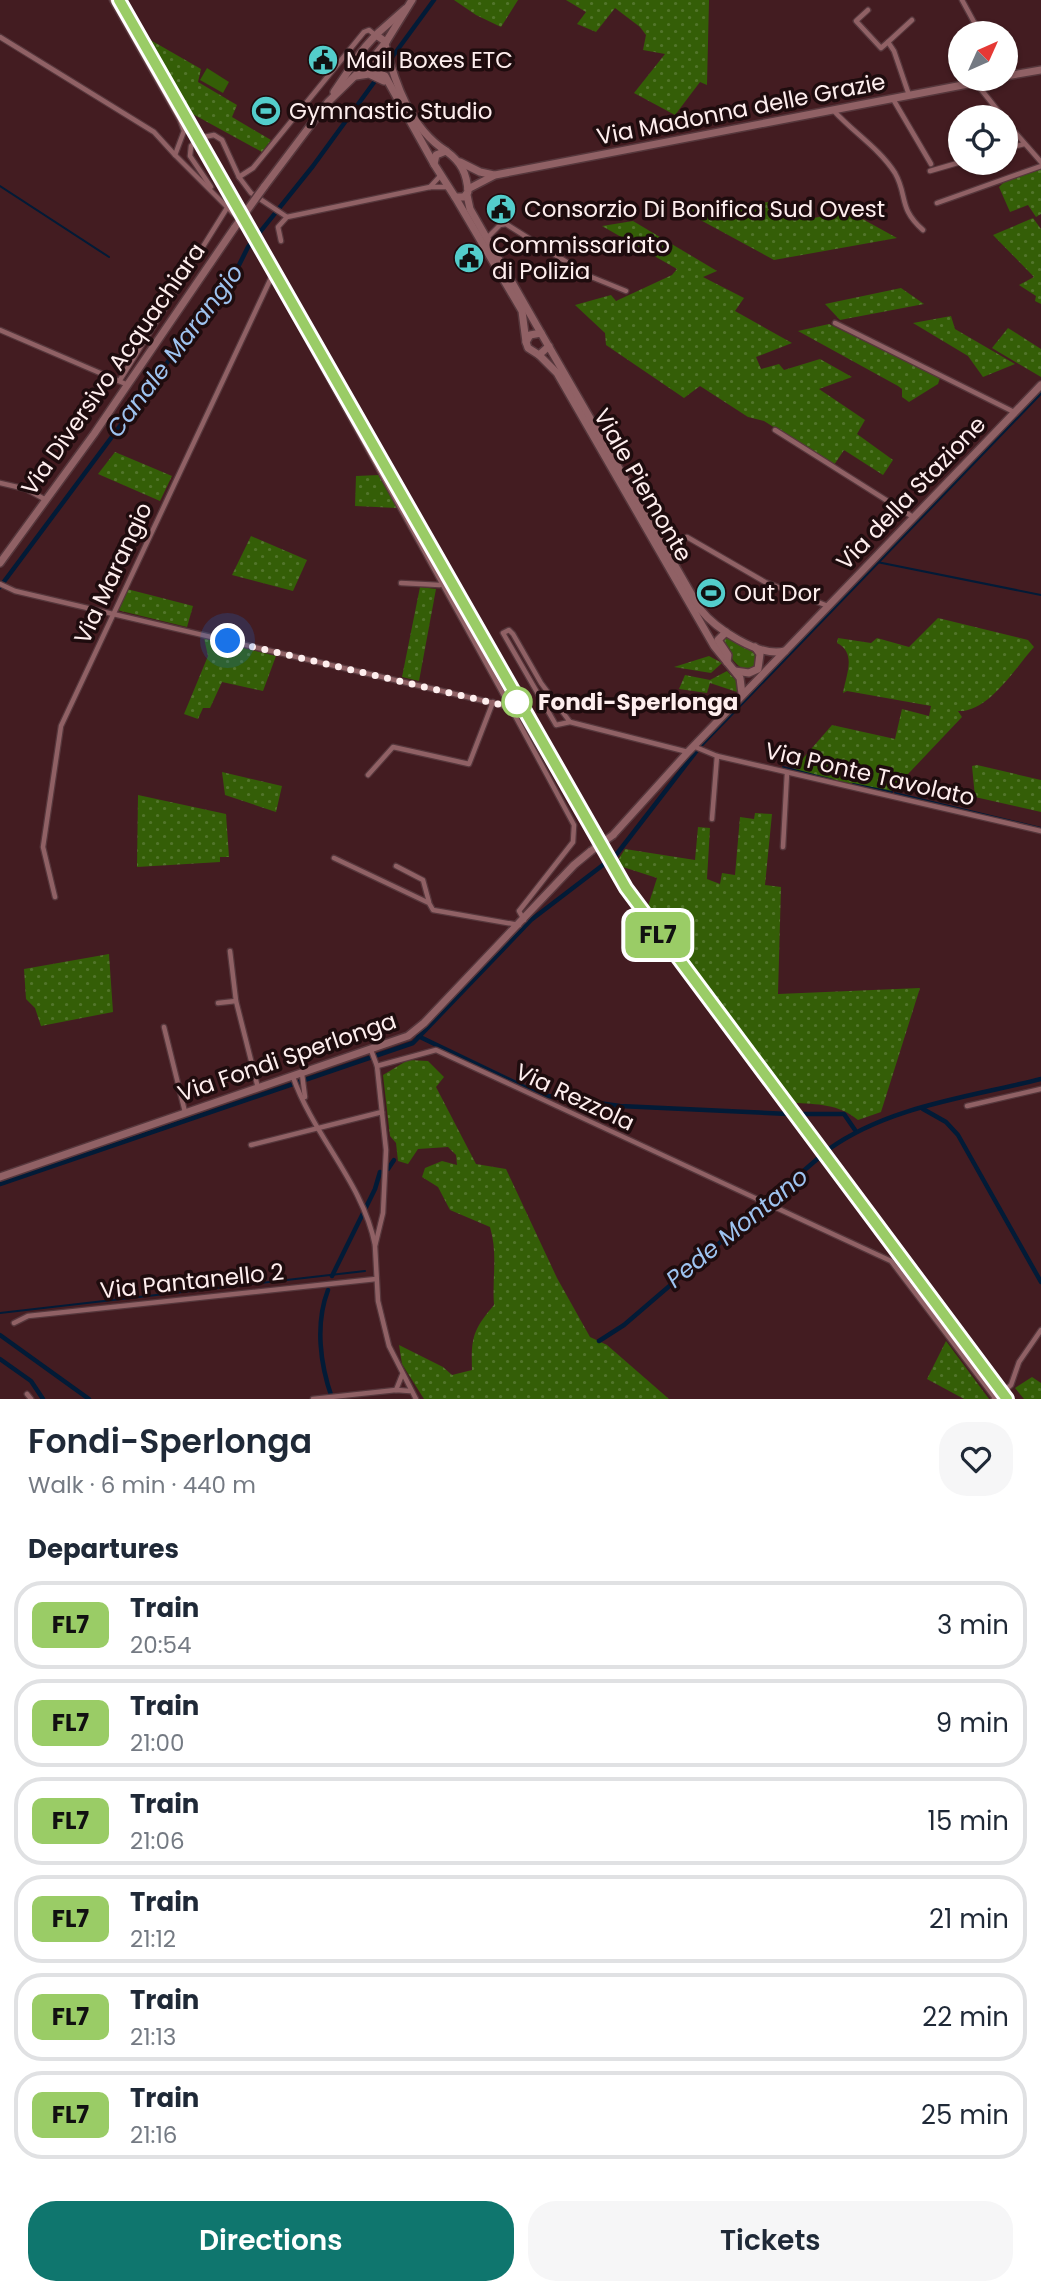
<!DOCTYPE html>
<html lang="en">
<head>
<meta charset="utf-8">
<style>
	body { margin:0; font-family:Poppins,sans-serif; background:#f6f6f7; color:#1f2937; height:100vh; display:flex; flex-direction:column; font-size:26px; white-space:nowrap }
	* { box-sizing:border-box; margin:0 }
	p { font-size:23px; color:#747a83 }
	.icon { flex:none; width:38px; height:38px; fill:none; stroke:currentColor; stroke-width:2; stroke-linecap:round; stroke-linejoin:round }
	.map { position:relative; height:1399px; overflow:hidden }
	.side { display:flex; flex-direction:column; background:#fff; flex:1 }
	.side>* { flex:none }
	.badge { padding:0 14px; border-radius:10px; font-size:24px; line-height:46px }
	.needle { width:46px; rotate:45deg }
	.tools { position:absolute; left:948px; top:21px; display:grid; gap:14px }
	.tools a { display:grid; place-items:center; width:70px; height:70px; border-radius:50%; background:#fff; box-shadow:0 2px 5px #0004; font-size:35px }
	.you { position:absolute; width:35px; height:35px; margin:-18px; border:5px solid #fff; border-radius:50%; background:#1a73e8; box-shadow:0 0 0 10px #1a73e833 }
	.map>.badge { position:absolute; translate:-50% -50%; box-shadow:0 0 0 4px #fff }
	h2 { padding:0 28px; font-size:26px; line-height:63px }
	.round { display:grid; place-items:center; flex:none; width:74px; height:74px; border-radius:28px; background:#f6f6f7 }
	.summary { display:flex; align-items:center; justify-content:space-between; height:119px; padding:0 28px }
	h1 { font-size:33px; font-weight:600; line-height:52px }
	.button { display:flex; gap:14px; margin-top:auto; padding:14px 28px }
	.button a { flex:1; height:80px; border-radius:28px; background:#0f766e; color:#fff; font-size:28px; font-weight:600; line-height:80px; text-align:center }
	.button a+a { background:#f6f6f7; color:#1f2937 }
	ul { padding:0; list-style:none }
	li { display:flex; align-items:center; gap:21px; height:88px; margin:0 14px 10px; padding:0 14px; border:4px solid #e0e1e3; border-radius:28px }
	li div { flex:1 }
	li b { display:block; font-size:26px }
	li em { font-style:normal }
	li .badge { min-width:77px; font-weight:700; text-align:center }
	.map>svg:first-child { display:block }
	.grass { fill:url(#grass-dots) }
	.pitch { fill:#345e07 }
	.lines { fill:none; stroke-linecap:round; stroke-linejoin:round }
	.stream { stroke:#021b37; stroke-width:2 }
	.canal { stroke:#021b37; stroke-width:4.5 }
	.street-casing { stroke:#56373c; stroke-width:7 }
	.secondary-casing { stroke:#56373c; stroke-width:10 }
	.street { stroke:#906165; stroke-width:4.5 }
	.secondary { stroke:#906165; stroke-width:7 }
	.rail { stroke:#e8d5d6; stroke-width:2; stroke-dasharray:10 5; stroke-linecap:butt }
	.street-bridge-casing { stroke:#56373c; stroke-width:7; stroke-linecap:butt }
	.secondary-bridge-casing { stroke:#56373c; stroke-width:10; stroke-linecap:butt }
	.street-bridge { stroke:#906165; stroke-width:4.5 }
	.secondary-bridge { stroke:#906165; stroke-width:7 }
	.line-casing { stroke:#fff; stroke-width:16 }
	.line { stroke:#9acc66; stroke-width:10 }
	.walk { stroke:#feeeee; stroke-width:7; stroke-dasharray:0 12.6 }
	.stop-dot { fill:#fff; stroke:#9acc66; stroke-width:3.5 }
	.labels { text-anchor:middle; stroke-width:7; stroke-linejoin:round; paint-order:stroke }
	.poi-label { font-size:23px; fill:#feeeee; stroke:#1e0c0e; text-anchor:start }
	.street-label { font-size:23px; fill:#feeeee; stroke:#1e0c0e }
	.stop-label { font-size:23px; font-weight:bold; fill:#feeeee; stroke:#1e0c0e; text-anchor:start }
	.water-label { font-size:24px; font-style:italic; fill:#9ec3f0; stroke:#1e0c0e }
</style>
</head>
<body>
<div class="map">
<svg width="1041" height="1399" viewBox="0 0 1041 1399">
	<defs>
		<pattern id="grass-dots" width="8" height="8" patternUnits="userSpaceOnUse" patternTransform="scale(1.75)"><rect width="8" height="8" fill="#345e07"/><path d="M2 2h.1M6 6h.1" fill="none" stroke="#52752b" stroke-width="1.8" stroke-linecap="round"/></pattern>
	</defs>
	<rect width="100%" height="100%" fill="#431c21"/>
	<!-- grass -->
	<g class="grass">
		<polygon points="454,0 518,0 501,27 476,15"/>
		<polygon points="566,0 709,0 707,85 700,82 675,115 634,93 665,54 643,50 646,35 640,27 615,8 596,32 577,24 586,12"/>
		<polygon points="147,38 201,69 198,82 237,105 232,117 271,140 262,152 189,112"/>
		<polygon points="1041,169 1041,214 1036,217 1028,205 1010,212 999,187 1005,181"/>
		<polygon points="730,201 736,207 774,201 804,220 848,211 897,238 774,260 682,210"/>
		<polygon points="1033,218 1041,229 1041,304 1035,301 1036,296 1019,285 1034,277 993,235"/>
		<polygon points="633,221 717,271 703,277 744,298 735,311 792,343 756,357 761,369 779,364 784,370 820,359 852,377 819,389 865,420 857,434 893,460 883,475 844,450 834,465 764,421 748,417 700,386 684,398 606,345 605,333 575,305 611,295 616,301 672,275 677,269 602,226"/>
		<polygon points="901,288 924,304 840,320 825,304"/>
		<polygon points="951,316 955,329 1015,364 983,377 968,356 913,323"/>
		<polygon points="829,324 940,378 938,384 909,402 902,397 902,389 898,386 798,331"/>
		<polygon points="1008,328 1041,349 1041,377 992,348"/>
		<polygon points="115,452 172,476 160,501 98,474"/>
		<polygon points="379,475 397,508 355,506 356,476"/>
		<polygon points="251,536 307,560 293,591 232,575"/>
		<polygon points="420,587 436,589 419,681 402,677"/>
		<polygon points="127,589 193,606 187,627 117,610"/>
		<path d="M938,618L1028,640L1034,647C1016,667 988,713 958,711L962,717L891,792L792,771L832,725L895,739L902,709L929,716L931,706L847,691L843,693C846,675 857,653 837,643L838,638L871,643L877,638L909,647Z"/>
		<path d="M725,637L756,652V666C740,678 730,654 721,643Z"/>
		<polygon points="204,638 276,656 263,691 222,682 210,708 203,708 198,719 184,714 208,656"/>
		<polygon points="709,656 722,663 711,673 674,667"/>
		<polygon points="727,671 739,684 740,693 710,683 707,693 679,689 685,675 710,680"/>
		<polygon points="977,765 1041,780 1041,812 975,797 972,766"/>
		<polygon points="222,772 282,786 276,812 225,795"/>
		<polygon points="138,795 226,814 229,857 220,857 220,862 137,867"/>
		<path d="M755,813L772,814L765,885L781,887L778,994L920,988L881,1112L858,1120C839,1104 817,1104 793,1103L648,906L657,878L623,867L618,860L625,849L695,860L698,827L710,828L707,879L720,884L722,873L735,875L740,817L754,819Z"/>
		<polygon points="109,954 113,1012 41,1026 35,1008 26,999 24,969"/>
		<path d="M408,1060L428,1061L444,1077L436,1087L476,1164L506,1169L557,1278L590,1337L607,1345L669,1399H424L402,1364L399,1345L443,1367L452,1375L472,1370C471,1337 473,1330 494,1305C492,1277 498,1254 490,1227L450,1210L438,1187L422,1177L425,1168L442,1161L457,1165L456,1155L448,1147L418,1149L408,1164L398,1161L396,1143L390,1136L383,1075Z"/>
		<polygon points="946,1341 989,1399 964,1399 927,1379"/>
		<polygon points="1032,1377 1041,1383 1041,1399 1024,1399 1015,1388"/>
	</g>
	<!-- pitch -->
	<polygon class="pitch" points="207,68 229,82 223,93 200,80"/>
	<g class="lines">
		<!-- stream -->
		<g class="stream">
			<polyline points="0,186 109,257"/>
			<polyline points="877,562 1041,595"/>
			<polyline points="783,767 833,780"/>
			<polyline points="853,784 892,792"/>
			<polyline points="895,793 1041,828"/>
			<polyline points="0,1313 365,1271"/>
		</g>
		<!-- canal -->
		<g class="canal">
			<polyline points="390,60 434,0"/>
			<polyline points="0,587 237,269 248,247 313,166 375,81"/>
			<polyline points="418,1036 541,1095 620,1106 788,1114 844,1114 855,1130"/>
			<polyline points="923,1109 946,1122 958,1135 1041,1282"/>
			<polyline points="388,1169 394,1160"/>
			<polyline points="0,1184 413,1043 531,920 616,855 701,745 1041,392"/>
			<polyline points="332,1276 375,1189 380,1172"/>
			<path d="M328,1290C315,1324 320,1364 332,1398"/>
			<polyline points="0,1335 89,1399"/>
			<path d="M599,1341L624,1325L829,1149C889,1106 970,1097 1041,1079"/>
			<polyline points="0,1359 31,1381 43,1399"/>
		</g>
		<!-- street casing -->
		<g class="street-casing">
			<g id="street">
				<polyline points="112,0 180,120 184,131 175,155 243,223 508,703 506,706 513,712 574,825 573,842 519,911 524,920"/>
				<polyline points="962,0 980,33"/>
				<polyline points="868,10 856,21 881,48 888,42"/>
				<polyline points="0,37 154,132 175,155"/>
				<polyline points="976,83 1003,117"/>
				<polyline points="909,95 894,51 888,42 912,20"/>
				<polyline points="893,99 931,164"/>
				<path d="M834,111C853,132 880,149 895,173C908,196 898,208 923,230"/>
				<polyline points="1006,122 1041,162"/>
				<polyline points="204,137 214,135 222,140 239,177"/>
				<polyline points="197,141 191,146 190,156 211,187"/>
				<polyline points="1006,149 1024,144"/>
				<polyline points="930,171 961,162"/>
				<polyline points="430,187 441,175"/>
				<polyline points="937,203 1041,166"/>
				<polyline points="287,217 251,193 239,177 253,168 364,32 369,30 375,35"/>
				<polyline points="487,238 500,225 506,224 589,276 626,291"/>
				<polyline points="281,241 278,227 287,217 430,187 447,187"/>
				<polyline points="835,323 1014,412"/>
				<polyline points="0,330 128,385"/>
				<polyline points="120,380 227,208"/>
				<polyline points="775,430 913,517"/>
				<polyline points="0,483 26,489 46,500"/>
				<polyline points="663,545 687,537 765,582 828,606"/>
				<polyline points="401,583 440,585"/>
				<polyline points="0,584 15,591 506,706"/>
				<polyline points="570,722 556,725 503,633 509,630 513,634 541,683 570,722 688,752"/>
				<polyline points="693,746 717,756 1041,831"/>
				<polyline points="368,775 393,747 469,764 493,702"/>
				<polyline points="712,819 717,756"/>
				<polyline points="783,847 787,773"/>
				<polyline points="334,858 429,903 433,910 519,925"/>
				<polyline points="396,866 423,880 429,902"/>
				<polyline points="55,897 43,847 61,726 271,278"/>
				<polyline points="230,951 236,1001 258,1088"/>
				<polyline points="218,1003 236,1001"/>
				<polyline points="164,1027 185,1112"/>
				<polyline points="371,1050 377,1066 386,1150 383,1213 375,1246 378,1301 389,1346 416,1399"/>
				<polyline points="377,1066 436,1050 891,1261 995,1398"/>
				<polyline points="302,1074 305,1097"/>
				<path d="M293,1077C314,1137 363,1183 375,1245"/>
				<polyline points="967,1106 1041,1089"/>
				<polyline points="251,1145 382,1112"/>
				<polyline points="14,1323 28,1316 376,1279"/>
				<polyline points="396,1390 402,1375"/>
				<polyline points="27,1394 31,1399"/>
				<polyline points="313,1399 396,1390 410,1391"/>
				<polyline points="994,1399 1011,1385 1019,1362 1041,1330"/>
			</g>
		</g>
		<!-- secondary casing -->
		<g class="secondary-casing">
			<g id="secondary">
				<path d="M376,35L386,42L368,64L359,65L357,58C363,48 371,40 379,32L405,9"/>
				<polyline points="386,42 412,0"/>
				<path d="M385,44C395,83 410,128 446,151"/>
				<polyline points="356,76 369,74 384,81"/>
				<polyline points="1006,76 1041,70"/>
				<polyline points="334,92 357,58"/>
				<path d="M446,151C461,162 467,173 468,192L464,197H455L434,164L436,155Z"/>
				<polyline points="460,162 480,172 494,175"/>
				<polyline points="264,187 328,102 364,67 385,76 434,164"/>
				<polyline points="468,189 495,175 994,79"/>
				<polyline points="467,195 470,209 541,333"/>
				<polyline points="455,197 522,311 526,342"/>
				<path d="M549,346L539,355L528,348L526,342L530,335L541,333L700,609C715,628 759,658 785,651"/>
				<polyline points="539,355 557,373 714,646 740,678 742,694"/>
				<polyline points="0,563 94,434 235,227"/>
				<polyline points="726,632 718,640 728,655 727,662"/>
				<polyline points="735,671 749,673 758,669 760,654 755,647"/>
				<polyline points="613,835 688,752 1041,385"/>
				<polyline points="0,1177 408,1036 424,1023 574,865 591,851"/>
			</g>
		</g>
		<!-- street -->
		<use href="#street" class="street"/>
		<!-- secondary -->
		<use href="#secondary" class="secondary"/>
		<!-- rail -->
		<polyline class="rail" points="121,0 260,237 631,886 1012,1399"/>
		<!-- street-bridge casing -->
		<g class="street-bridge-casing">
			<polyline id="street-bridge" points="197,141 204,137"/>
		</g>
		<!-- secondary-bridge casing -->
		<g class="secondary-bridge-casing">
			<g id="secondary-bridge">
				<polyline points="235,227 264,187"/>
				<polyline points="591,851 613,835"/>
			</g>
		</g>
		<!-- street-bridge -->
		<use href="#street-bridge" class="street-bridge"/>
		<!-- secondary-bridge -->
		<use href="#secondary-bridge" class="secondary-bridge"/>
	</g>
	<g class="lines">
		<!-- line casing -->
		<g class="line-casing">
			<polyline id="line" points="119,0 626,888 1007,1399"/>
		</g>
		<!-- line -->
		<use href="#line" class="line"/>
		<!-- walk -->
		<polyline class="walk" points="228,641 506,706 509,703 517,702"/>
	</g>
	<!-- icons -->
	<defs>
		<g id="civic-disc" transform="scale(1.575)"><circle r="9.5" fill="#53cdcb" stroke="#1e0c0e"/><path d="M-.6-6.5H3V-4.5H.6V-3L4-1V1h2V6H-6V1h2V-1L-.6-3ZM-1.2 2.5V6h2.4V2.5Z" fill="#111"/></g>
		<g id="stadium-disc" transform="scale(1.575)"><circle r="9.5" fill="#53cdcb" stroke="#1e0c0e"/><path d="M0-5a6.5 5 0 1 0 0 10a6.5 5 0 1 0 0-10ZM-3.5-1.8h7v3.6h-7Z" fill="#111"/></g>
	</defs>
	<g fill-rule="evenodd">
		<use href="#civic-disc" x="323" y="60"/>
		<use href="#stadium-disc" x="266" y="111"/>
		<use href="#civic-disc" x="501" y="209"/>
		<use href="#civic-disc" x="469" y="258"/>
		<use href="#stadium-disc" x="711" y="593"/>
	</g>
	<!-- markers -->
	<circle class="stop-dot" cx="517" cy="702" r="14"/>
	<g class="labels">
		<!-- poi labels -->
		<g class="poi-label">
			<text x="346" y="68">Mail Boxes ETC</text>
			<text x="289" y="119">Gymnastic Studio</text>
			<text x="524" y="217">Consorzio Di Bonifica Sud Ovest</text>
			<text x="492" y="253">Commissariato<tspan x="492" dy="26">di Polizia</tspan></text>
			<text x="734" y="601">Out Dor</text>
		</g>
		<!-- street labels -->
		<g class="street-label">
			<text transform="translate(741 109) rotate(-11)" y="8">Via Madonna delle Grazie</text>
			<text transform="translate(113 369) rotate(-55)" y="8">Via Diversivo Acquachiara</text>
			<text transform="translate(643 485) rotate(60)" y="8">Viale Piemonte</text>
			<text transform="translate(911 493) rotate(-46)" y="8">Via della Stazione</text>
			<text transform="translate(113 573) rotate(-65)" y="8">Via Marangio</text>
			<text transform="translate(870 774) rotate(13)" y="8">Via Ponte Tavolato</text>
			<text transform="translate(287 1057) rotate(-19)" y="8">Via Fondi Sperlonga</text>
			<text transform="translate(575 1097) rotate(25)" y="8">Via Rezzola</text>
			<text transform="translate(192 1281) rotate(-6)" y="8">Via Pantanello 2</text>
		</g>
		<!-- stop labels -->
		<g class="stop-label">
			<text x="538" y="710">Fondi-Sperlonga</text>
		</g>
		<!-- water labels -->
		<g class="water-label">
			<text transform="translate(175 351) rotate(-53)" y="8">Canale Marangio</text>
			<text transform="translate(737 1228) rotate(-39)" y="8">Pede Montano</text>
		</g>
	</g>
</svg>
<div class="tools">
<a><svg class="needle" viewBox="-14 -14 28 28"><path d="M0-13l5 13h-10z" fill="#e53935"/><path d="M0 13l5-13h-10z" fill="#747a83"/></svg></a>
<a><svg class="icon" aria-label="locate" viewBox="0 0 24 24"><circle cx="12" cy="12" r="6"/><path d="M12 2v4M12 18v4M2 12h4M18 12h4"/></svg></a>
</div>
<div class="you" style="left:228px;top:641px"></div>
<b class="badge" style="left:658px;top:935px;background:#9acc66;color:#111">FL7</b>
</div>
<section class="side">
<div class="summary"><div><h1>Fondi-Sperlonga</h1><p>Walk · 6 min · 440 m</p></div><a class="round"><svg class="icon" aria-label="heart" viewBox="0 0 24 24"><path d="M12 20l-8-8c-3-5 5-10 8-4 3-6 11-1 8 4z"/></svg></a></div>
<h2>Departures</h2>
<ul>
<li><span class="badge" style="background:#9acc66;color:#111">FL7</span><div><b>Train</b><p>20:54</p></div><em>3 min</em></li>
<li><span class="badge" style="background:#9acc66;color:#111">FL7</span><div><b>Train</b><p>21:00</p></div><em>9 min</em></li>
<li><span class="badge" style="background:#9acc66;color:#111">FL7</span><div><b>Train</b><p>21:06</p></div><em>15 min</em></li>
<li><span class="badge" style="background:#9acc66;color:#111">FL7</span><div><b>Train</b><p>21:12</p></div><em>21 min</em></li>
<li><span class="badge" style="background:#9acc66;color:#111">FL7</span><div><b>Train</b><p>21:13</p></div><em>22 min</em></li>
<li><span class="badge" style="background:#9acc66;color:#111">FL7</span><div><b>Train</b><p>21:16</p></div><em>25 min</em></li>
</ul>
<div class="button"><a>Directions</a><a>Tickets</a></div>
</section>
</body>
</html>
